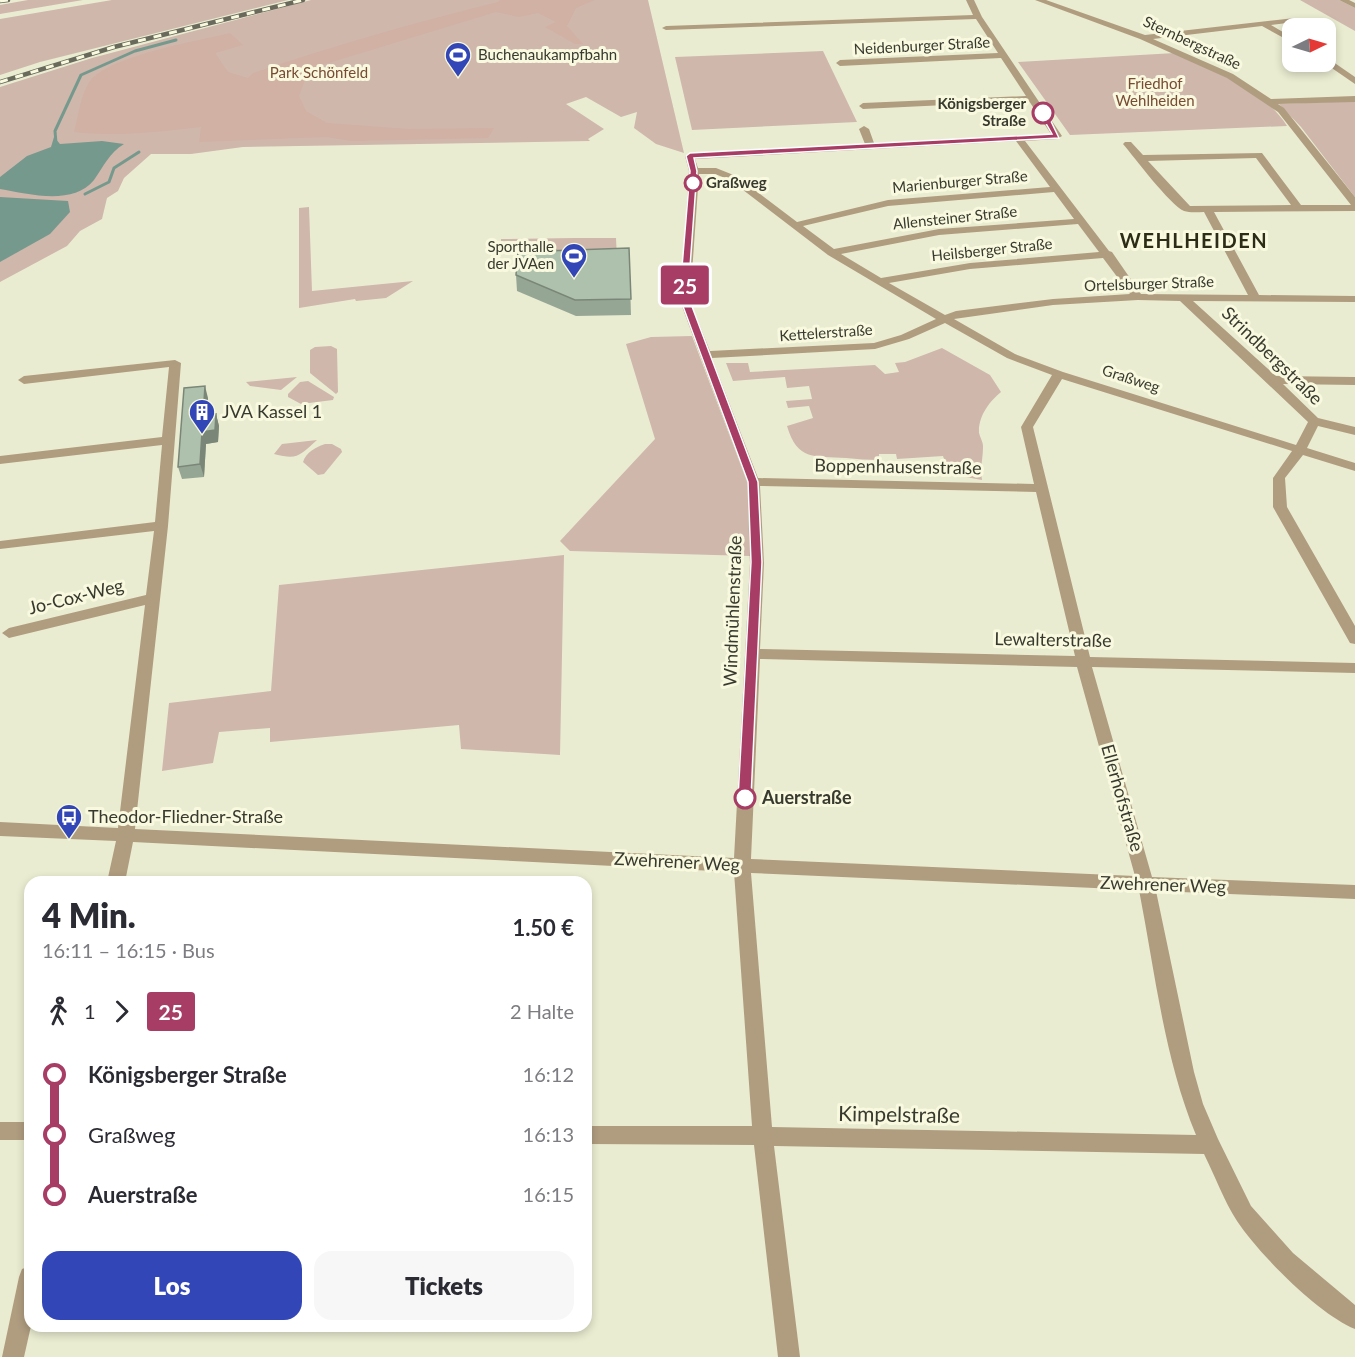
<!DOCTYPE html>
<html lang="de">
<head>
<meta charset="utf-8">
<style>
	body { margin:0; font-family:Lato,sans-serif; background:#f7f7f7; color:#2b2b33; height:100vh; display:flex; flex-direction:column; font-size:22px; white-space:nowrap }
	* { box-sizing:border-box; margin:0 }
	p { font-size:20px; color:#7c7c81 }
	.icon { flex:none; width:33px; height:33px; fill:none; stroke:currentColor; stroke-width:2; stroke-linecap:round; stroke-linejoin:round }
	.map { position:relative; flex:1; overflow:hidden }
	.details { position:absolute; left:24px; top:876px; width:568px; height:456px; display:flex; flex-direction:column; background:#fff; border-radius:18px; box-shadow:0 3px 9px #0003 }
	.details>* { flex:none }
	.badge { padding:0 12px; border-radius:4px; font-size:21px; line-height:39px }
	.needle { width:39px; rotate:85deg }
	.controls { position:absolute; left:1282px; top:18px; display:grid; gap:12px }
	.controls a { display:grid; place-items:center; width:54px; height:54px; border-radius:12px; background:#fff; box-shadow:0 3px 9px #0003; font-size:30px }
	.map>.badge { position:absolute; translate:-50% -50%; box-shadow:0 0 0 3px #fff }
	.legs { display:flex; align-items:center; gap:9px; height:66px; padding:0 18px; font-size:20px }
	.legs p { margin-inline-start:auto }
	.headline { display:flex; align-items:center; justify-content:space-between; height:102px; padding:0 18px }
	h1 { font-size:33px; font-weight:800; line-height:45px }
	.action { display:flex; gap:12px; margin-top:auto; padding:12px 18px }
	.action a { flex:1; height:69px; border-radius:18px; background:#3246b7; color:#fff; font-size:24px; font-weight:800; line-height:69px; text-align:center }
	.action a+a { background:#f7f7f7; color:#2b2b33 }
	ul { padding:0 18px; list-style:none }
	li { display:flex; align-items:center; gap:21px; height:60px; font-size:22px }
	li i { display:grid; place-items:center; width:9px; height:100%; margin:0 8px; background:currentColor }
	li i::after { content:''; width:15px; height:15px; margin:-8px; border:4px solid; border-radius:50%; background:#fff }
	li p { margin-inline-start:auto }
	li:first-child i { background:linear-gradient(#0000 50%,currentColor 0) }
	li:last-child i { background:linear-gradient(currentColor 50%,#0000 0) }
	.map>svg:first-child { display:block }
	.green { fill:#cfb7ac }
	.forest { fill:#d1b1a3 }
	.water { fill:#76998e }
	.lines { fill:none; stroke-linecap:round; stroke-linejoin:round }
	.stream { stroke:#76998e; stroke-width:3 }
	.minor { fill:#b09d80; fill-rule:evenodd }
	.rail-casing { stroke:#696a5b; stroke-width:4.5 }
	.rail { stroke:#f8f9de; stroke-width:3; stroke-dasharray:8; stroke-linecap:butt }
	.wall { fill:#96a694 }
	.shaded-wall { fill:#7a8778 }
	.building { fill:#aec1ac; stroke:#7a8778; stroke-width:1.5 }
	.line-1 { fill:#a73c65; stroke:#fff; stroke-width:1.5 }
	.stop-1-dot { fill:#fff; stroke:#a73c65; stroke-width:3 }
	.labels { text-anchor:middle; stroke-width:6; stroke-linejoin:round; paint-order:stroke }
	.far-street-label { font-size:15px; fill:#393a2f; stroke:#f8f9de }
	.far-poi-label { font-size:15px; fill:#393a2f; stroke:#f8f9de; text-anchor:start }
	.far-park-label { font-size:15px; fill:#794a34; stroke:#f8f9de }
	.far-stop-label { font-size:15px; font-weight:bold; fill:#393a2f; stroke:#f8f9de; text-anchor:end }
	.street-label { font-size:18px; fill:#393a2f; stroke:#f8f9de }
	.poi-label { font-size:18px; fill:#393a2f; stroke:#f8f9de; text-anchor:start }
	.stop-label { font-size:18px; font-weight:bold; fill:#393a2f; stroke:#f8f9de; text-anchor:start }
	.far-district-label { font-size:20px; font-weight:bold; letter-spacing:1.5px; fill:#2d2d17; stroke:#f8f9de }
	.near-street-label { font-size:21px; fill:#393a2f; stroke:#f8f9de }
</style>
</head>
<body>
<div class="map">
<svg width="1355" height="1357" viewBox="0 0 1355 1357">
	<rect width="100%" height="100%" fill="#eaecd1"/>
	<!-- green -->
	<g class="green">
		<polygon points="28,0 83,0 0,14 0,5"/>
		<polygon points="112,0 288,0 40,62 0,75 0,19"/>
		<polygon points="311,0 648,0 684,153 656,144 634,128 637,112 621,117 586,97 566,104 604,129 588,139 590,141 243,147 191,154 151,154 124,178 118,191 107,198 102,219 80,231 67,246 0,282 0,87 92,58"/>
		<polygon points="1300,0 1339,0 1355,8 1355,31"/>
		<polygon points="823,51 857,122 692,130 675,57"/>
		<path d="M1175,53C1212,70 1265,90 1287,126L1070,135L1018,62Z"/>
		<polygon points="1355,101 1355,197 1301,127 1279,104"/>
		<polygon points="309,207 312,291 413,281 386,298 356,301 355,299 299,308 299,208"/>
		<polygon points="574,238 616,238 617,258 535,260 536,241 501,241 501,239"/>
		<polygon points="692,336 747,482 750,556 570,551 560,541 655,439 626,344 651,337"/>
		<polygon points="331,346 337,349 338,392 336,394 310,373 310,350 315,347"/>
		<path d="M942,348L990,375L1001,392C990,401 978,416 979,433C980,437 983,442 983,446C983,460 980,466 982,480L960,476L958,463L945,462L943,456L897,459L896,454H879V460C868,460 857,459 846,458C815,456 797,461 787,426L813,418L809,406L788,408L786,401L812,399L809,386L787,388L785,377L733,381L726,363H748L750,372L875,365L885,374L899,372L895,363L905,362Z"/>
		<polygon points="297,377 281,390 250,386 246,382"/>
		<polygon points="308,381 334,397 333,400 301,404 288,397 288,394 300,382"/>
		<path d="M317,440C299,456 298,460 274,454L282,444Z"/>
		<path d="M325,444H332L341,449L342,452L324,474L318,475L303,462C306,452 316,447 325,444Z"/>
		<polygon points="564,555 560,755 461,749 459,725 270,742 270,728 219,732 213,763 162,771 169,703 271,691 279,585"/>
	</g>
	<!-- forest -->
	<path class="forest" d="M500,0H595L576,8L567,26L583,44H575L545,27L556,22L538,13L519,17L496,12L309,69L299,96L306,111L327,123L409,129L494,128L488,138L351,141L327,137L199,142L201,127C159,132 116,137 74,132C78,117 80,98 88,84C104,56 199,41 230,33L243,45L215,53L228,72L248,78L253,73C334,46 415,22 498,2Z"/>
	<!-- water -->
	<g class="water">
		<path d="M54,137L60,144L102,141L124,144C109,153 104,166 94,180C73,206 29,194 0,189V177L27,156L51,147Z"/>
		<polygon points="0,197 68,201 70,212 50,234 0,262"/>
	</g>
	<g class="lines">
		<!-- stream -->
		<g class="stream">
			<polyline points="56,143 55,131 81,75 135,51 176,40"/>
			<polyline points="85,194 109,182 114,168 139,152"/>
		</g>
		<!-- minor -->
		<g class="minor">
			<path d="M966,0H974L982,17L1062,136L1057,139L1025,141L1109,251L1112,252L1141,294L1248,295L1204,212C1198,212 1190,213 1184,211C1170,205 1134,157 1123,144L1125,142H1131L1143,155L1262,153L1301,205H1351L1278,112L1227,78L1140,39L1035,0H1046L1145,35L1295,18V22L1271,25L1293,38V43L1262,26L1153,39L1233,74L1271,99L1355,96V102L1278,104L1284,108L1355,197V211L1214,212L1259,295L1355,296V302L1193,301L1276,376L1355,377V385L1283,384L1318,418L1355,427V435L1318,426L1307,448L1355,463V471L1303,455L1285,478L1287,507L1355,626V644L1350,643L1273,507V478L1292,451L1062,379L1033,427L1090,657L1355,663V673L1092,667L1152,877L1355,885V899L1156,891L1194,1072L1203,1104L1218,1139L1251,1206L1293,1253L1355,1305V1329C1318,1314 1259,1254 1237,1221C1224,1201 1215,1176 1204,1154L774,1146L800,1357H778L754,1145L586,1144V1126H752L734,872L133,842L125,882H107L116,841L0,836V822L118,828L145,605L9,638L2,633L9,628L146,595L154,531L0,549V541L155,522L162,445L0,464V456L162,437L169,367L24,384L18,380L24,376L175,360L181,363L168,526L135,829L734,858L750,563L747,482L680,301L689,171L685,156L690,153L865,144L859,129L864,126L869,129L874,143L1051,134L1029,101L863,109L859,106L863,103L1026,96L1001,58L840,66L836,63L840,60L998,53L976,19L666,30L662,28L666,26L973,15ZM1016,141L1050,187L888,200L797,222L736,176L716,168H698L695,159ZM1256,158L1291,205L1190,206L1148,161ZM699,174H715L730,180L828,255L936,319L901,335L874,343L710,351L690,301ZM1054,192L1074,219L939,229L834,249L803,226L888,206ZM1078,224L1099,252L970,263L881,278L841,254L939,235ZM1103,258L1130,294L1053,299L956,311L945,315L889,283L970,269ZM1138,300L1180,301L1308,422L1296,445L1063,372L1015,354L954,319L1053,305ZM945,323L1007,358L1052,375L1021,427L1034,484L758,478L712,358L875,349L909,339ZM760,486L1036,492L1075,656L760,649L764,563ZM760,659L1077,667L1135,876L751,859ZM751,873L1139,890C1155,972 1164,1058 1196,1135L772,1127Z"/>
			<polygon points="1339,0 1349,0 1355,3 1355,8"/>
			<polygon points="1326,57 1355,77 1355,84 1323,62 1326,62"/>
			<rect x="0" y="1122" width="30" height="18"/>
			<polygon points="30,1266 31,1326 24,1357 2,1357 19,1277 22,1269"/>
		</g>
		<!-- rail casing -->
		<g class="rail-casing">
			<g id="rail">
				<polyline points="0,1 8,0"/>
				<polyline points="0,82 114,47 303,0"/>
			</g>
		</g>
		<!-- rail -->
		<use href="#rail" class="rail"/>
	</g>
	<!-- wall -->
	<g class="wall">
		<polygon points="629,248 631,315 576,316 517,291 516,275"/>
		<polygon points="208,398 207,415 216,414 219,426 218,442 206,444 204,477 182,479 178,467"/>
	</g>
	<!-- shaded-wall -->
	<g class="shaded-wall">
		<polygon points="205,386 208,398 207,428 203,416"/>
		<polygon points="216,414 219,426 218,442 206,444 204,477 200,464 202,432"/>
	</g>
	<!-- building -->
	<g class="building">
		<polygon points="629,248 631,299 575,300 516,275 518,252"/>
		<polygon points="205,386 203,416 216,414 215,430 202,432 200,464 178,467 184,388"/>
	</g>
	<!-- line-1 -->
	<polygon class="line-1" points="1043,111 1047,113 1059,138 694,158 697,171 690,267 690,301 758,482 762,562 751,798 745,803 740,801 738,798 751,562 748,482 681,301 682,267 690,171 686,156 690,153 1052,134 1040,113"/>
	<!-- icons -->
	<defs>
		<g id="stadium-pin" transform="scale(1.35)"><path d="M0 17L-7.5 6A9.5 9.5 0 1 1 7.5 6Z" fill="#3246b7" stroke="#f8f9de"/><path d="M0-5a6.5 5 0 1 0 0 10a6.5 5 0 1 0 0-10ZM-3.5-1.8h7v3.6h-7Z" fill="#fff"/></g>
		<g id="building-pin" transform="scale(1.35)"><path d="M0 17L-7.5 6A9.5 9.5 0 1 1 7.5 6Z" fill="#3246b7" stroke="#f8f9de"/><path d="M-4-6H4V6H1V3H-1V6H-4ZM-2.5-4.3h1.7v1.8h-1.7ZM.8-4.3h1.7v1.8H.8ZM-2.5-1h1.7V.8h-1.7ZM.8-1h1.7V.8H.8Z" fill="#fff"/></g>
		<g id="bus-pin" transform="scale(1.35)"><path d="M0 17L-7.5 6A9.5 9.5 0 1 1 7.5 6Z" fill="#3246b7" stroke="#f8f9de"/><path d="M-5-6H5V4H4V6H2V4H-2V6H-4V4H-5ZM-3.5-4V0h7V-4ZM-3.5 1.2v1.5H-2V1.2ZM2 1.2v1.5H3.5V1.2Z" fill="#fff"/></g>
	</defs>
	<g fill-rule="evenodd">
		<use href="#stadium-pin" x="458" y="55"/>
		<use href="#stadium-pin" x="574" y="256"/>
		<use href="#building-pin" x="202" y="412"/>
		<use href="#bus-pin" x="69" y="817"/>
	</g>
	<!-- markers -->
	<g class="stop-1-dot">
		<circle cx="1043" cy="113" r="10"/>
		<circle cx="693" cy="183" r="8"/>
		<circle cx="745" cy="798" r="10"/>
	</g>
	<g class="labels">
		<!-- far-street labels -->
		<g class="far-street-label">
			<text transform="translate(1192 43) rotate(25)" y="5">Sternbergstraße</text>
			<text transform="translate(922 46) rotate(-3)" y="5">Neidenburger Straße</text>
			<text transform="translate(960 182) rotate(-5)" y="5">Marienburger Straße</text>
			<text transform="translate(955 218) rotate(-6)" y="5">Allensteiner Straße</text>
			<text transform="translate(992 250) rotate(-6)" y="5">Heilsberger Straße</text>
			<text transform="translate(1149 284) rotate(-2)" y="5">Ortelsburger Straße</text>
			<text transform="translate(826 333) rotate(-4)" y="5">Kettelerstraße</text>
			<text transform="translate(1131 379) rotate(18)" y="5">Graßweg</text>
		</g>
		<!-- far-poi labels -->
		<g class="far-poi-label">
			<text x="478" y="60">Buchenaukampfbahn</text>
			<text x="554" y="252" text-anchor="end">Sporthalle<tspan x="554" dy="17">der JVAen</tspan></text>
		</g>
		<!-- far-park labels -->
		<g class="far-park-label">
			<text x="319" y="78">Park Schönfeld</text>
			<text x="1155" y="89">Friedhof<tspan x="1155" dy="17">Wehlheiden</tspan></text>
		</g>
		<!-- far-stop labels -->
		<g class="far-stop-label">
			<text x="1026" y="109">Königsberger<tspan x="1026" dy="17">Straße</tspan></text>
			<text x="706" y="188" text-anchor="start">Graßweg</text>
		</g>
		<!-- street labels -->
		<g class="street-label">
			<text transform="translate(1272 356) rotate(44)" y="6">Strindbergstraße</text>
			<text transform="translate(898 467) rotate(1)" y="6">Boppenhausenstraße</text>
			<text transform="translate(76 597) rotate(-14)" y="6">Jo-Cox-Weg</text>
			<text transform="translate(733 611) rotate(-88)" y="6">Windmühlenstraße</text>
			<text transform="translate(1053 640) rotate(1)" y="6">Lewalterstraße</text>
			<text transform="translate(1122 798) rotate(74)" y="6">Ellerhofstraße</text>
			<text transform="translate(677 862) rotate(3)" y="6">Zwehrener Weg</text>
			<text transform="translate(1163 885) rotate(2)" y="6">Zwehrener Weg</text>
		</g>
		<!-- poi labels -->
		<g class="poi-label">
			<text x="222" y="418">JVA Kassel 1</text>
			<text x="88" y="823">Theodor-Fliedner-Straße</text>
		</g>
		<!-- stop labels -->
		<g class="stop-label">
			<text x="762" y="804">Auerstraße</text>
		</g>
		<!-- far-district labels -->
		<g class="far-district-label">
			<text x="1194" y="248">WEHLHEIDEN</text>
		</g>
		<!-- near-street labels -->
		<g class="near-street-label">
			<text transform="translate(899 1115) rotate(1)" y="7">Kimpelstraße</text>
		</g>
	</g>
</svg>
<div class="controls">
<a><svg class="needle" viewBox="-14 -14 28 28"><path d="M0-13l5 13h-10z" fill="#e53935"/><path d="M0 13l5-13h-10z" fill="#7c7c81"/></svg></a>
</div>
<b class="badge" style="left:685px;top:285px;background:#a73c65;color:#fff">25</b>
<section class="details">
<div class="headline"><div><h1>4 Min.</h1><p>16:11 – 16:15 · Bus</p></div><b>1.50 €</b></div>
<div class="legs"><svg class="icon" aria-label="walk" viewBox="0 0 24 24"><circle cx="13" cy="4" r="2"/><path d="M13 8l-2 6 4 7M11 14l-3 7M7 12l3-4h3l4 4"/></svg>1<svg class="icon" aria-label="forward" viewBox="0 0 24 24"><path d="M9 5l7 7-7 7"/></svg><b class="badge" style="background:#a73c65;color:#fff">25</b><p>2 Halte</p></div>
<ul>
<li><i style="color:#a73c65"></i><b>Königsberger Straße</b><p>16:12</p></li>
<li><i style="color:#a73c65"></i><span>Graßweg</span><p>16:13</p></li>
<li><i style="color:#a73c65"></i><b>Auerstraße</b><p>16:15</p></li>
</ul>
<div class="action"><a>Los</a><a>Tickets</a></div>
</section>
</div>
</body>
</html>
